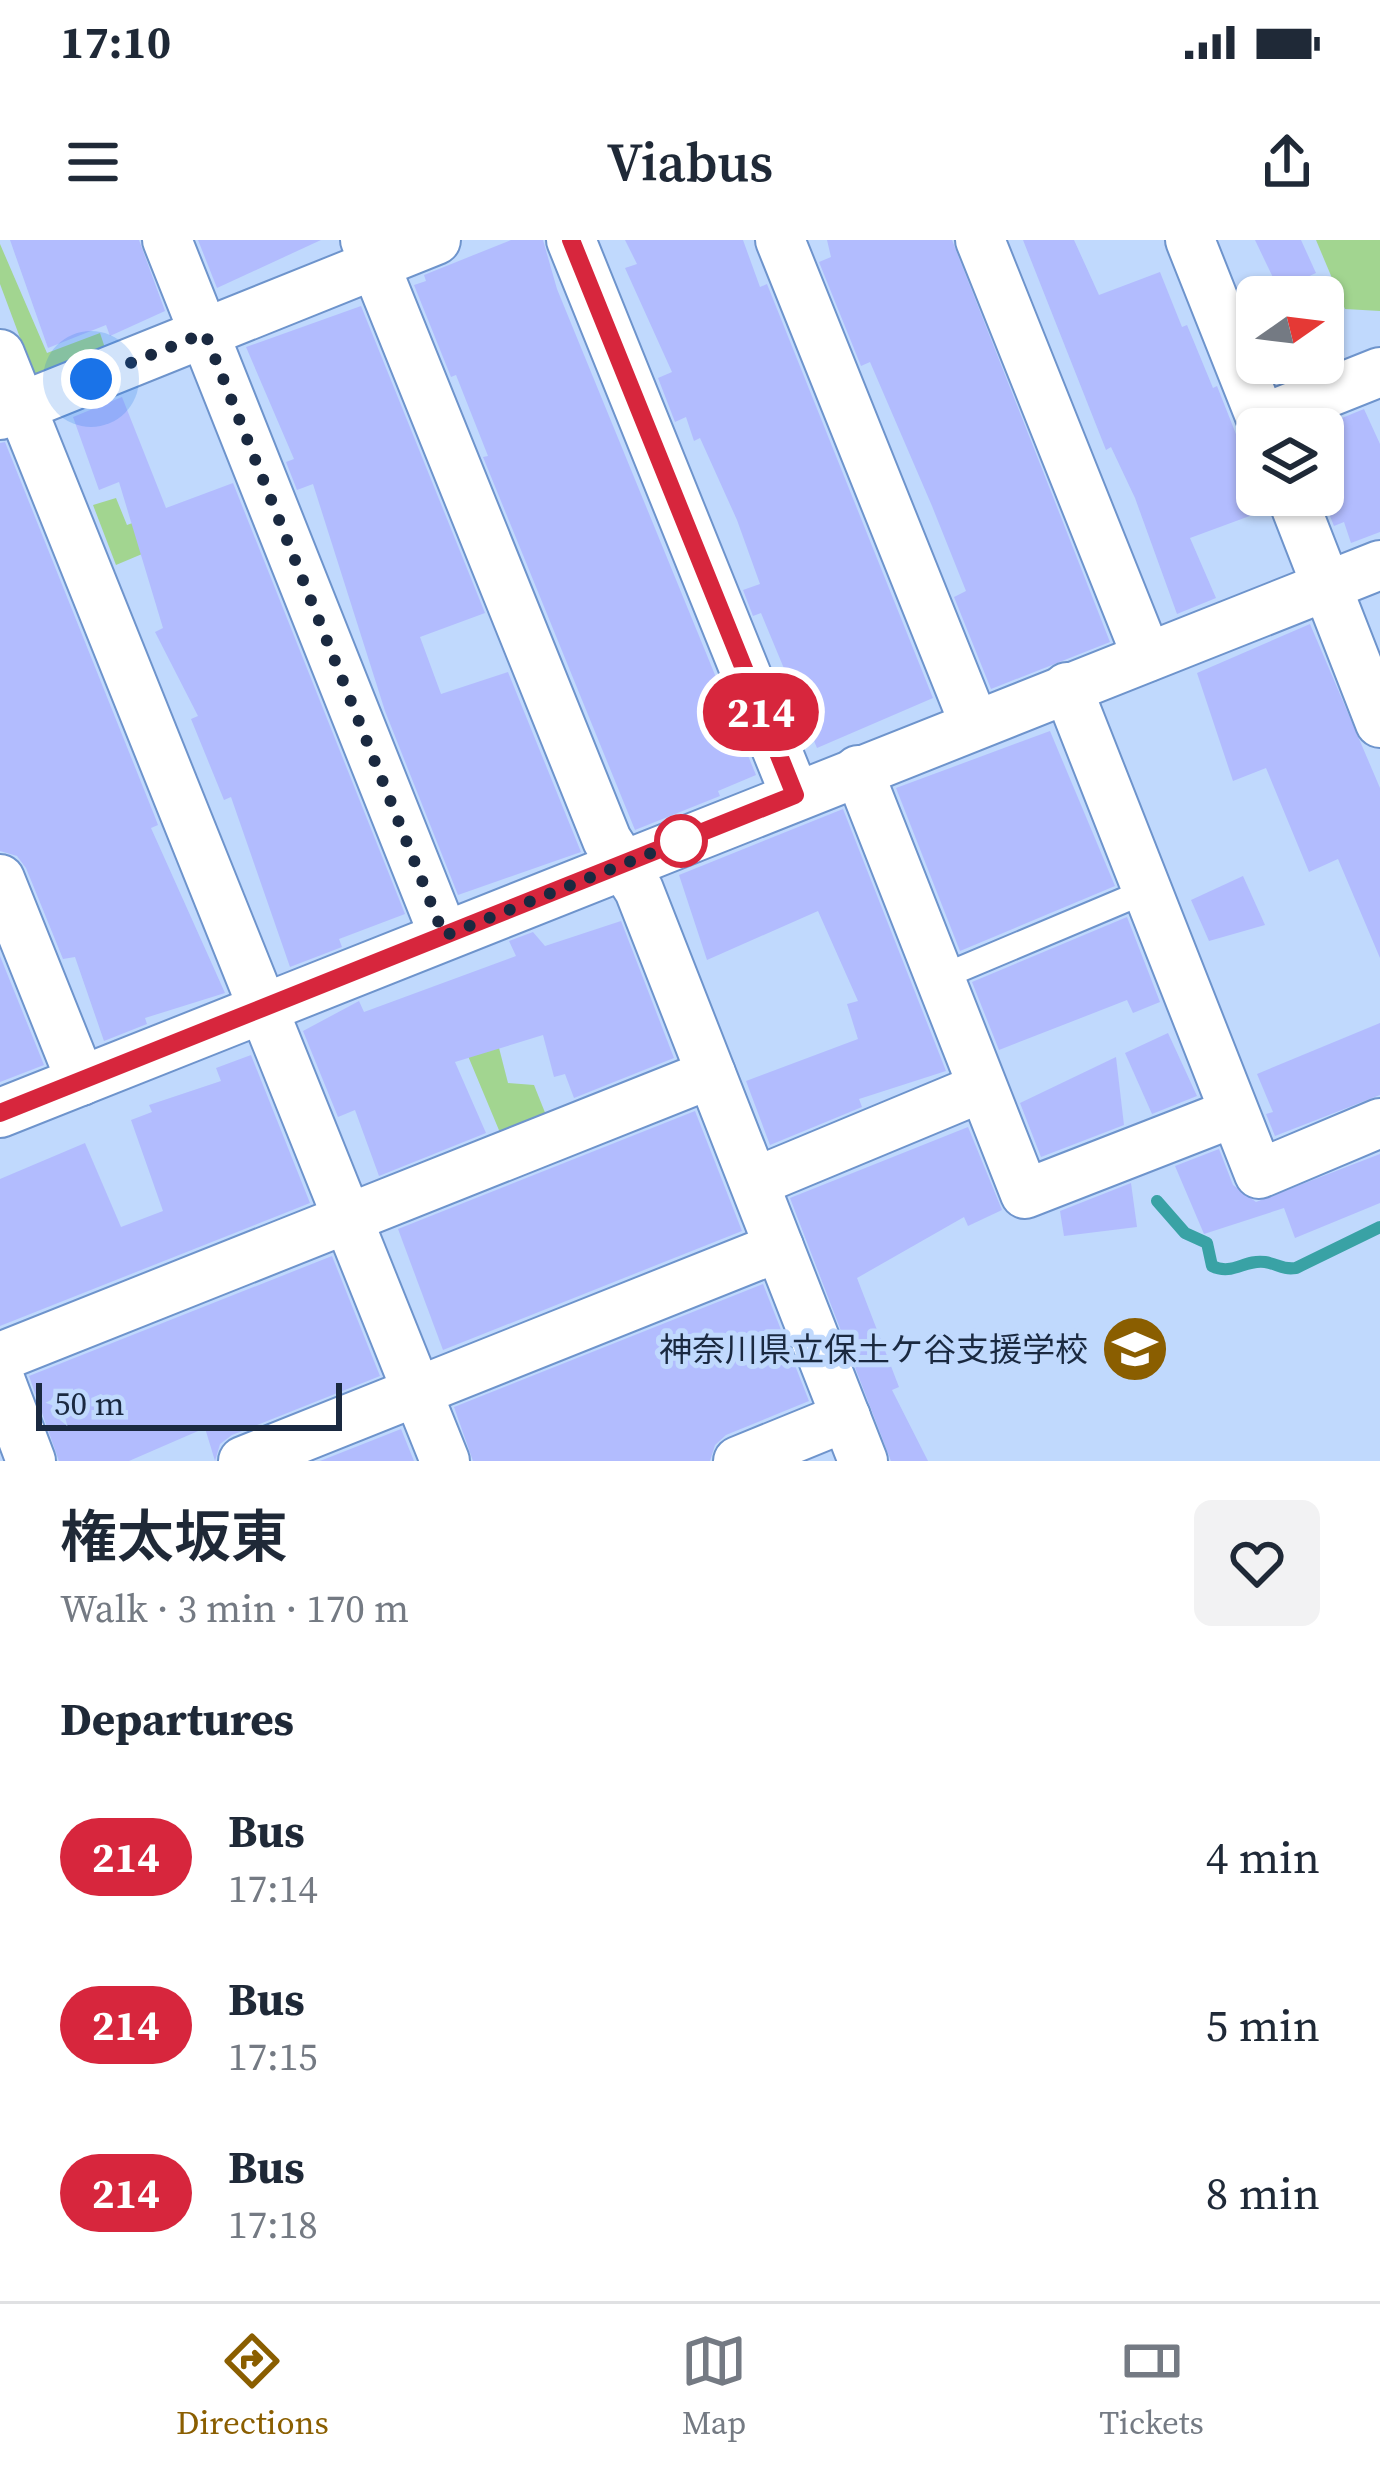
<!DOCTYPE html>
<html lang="en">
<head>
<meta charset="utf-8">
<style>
	body { margin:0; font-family:"Source Serif 4","Noto Sans JP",serif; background:#f2f2f3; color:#1f2937; height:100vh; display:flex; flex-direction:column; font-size:45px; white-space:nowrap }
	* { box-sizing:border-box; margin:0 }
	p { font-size:39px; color:#747a83 }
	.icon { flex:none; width:66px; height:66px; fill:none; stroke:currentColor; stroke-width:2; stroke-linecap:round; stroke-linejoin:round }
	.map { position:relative; height:1221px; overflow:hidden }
	.sheet { display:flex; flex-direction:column; background:#fff; flex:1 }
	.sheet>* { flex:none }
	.badge { padding:0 24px; border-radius:39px; font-size:42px; line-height:78px }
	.needle { width:78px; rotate:76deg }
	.tools { position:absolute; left:1236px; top:36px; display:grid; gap:24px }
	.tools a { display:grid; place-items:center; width:108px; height:108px; border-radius:18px; background:#fff; box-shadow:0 3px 9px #0004; font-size:60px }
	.scale { position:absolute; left:36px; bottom:30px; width:306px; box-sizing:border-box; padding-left:12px; border:6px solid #1a2940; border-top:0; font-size:33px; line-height:42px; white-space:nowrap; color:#1a2940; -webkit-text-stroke:9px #c0d9fd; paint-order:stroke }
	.you { position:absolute; width:60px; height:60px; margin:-30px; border:9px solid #fff; border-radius:50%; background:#1a73e8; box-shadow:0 0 0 18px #1a73e833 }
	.map>.badge { position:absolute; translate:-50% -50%; box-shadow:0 0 0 6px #fff }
	h2 { padding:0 60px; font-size:45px; line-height:108px }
	.round { display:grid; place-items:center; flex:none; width:126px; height:126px; border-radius:18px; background:#f2f2f3 }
	.head { display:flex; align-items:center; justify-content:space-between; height:204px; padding:0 60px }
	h1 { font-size:57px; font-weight:600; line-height:90px }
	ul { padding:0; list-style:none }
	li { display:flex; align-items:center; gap:36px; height:168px; padding:0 60px }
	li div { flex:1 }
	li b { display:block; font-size:45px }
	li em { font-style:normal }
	li .badge { min-width:132px; font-weight:700; text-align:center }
	.status { display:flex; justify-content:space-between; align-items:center; height:84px; padding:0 60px; background:#fff; direction:ltr }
	.status svg { height:33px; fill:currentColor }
	header { display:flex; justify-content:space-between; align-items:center; height:156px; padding:0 60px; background:#fff; font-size:54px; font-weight:600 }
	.dock { display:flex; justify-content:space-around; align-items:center; height:168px; border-top:3px solid #e0e1e3; background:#fff; font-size:33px; color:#747a83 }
	.dock a { display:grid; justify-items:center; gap:6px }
	.dock .active { color:#8a5e00 }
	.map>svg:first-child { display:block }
	.green { fill:#a2d590 }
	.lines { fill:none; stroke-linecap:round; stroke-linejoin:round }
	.stream { stroke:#39a2a5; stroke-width:12 }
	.building { fill:#b2bcfe }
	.service-casing { stroke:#6e94cc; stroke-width:28 }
	.minor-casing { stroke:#6e94cc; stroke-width:52 }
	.service { stroke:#fff; stroke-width:24 }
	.minor { stroke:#fff; stroke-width:48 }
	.line-casing { stroke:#fff; stroke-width:27 }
	.line { stroke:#d7263d; stroke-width:18 }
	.walk { stroke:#1a2940; stroke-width:12; stroke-dasharray:0 21.6 }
	.stop-dot { fill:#fff; stroke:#d7263d; stroke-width:6 }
	.labels { text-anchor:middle; stroke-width:10; stroke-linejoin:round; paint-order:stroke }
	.poi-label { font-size:33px; fill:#1a2940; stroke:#c0d9fd; text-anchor:end }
</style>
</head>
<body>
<div class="status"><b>17:10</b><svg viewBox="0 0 49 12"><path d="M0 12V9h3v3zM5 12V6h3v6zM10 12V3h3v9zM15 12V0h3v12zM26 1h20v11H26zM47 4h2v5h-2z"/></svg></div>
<header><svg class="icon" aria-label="menu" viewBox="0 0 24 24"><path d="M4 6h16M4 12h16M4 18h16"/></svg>Viabus<svg class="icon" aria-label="share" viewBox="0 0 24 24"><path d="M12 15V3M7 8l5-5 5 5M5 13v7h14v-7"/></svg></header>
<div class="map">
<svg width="1380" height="1221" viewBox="0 0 1380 1221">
	<rect width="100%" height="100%" fill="#c0d9fd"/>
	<!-- green -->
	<g class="green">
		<polygon points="1316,0 1380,0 1380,71 1345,69"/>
		<polygon points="0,4 47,113 100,93 106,111 35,138 0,44"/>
		<polygon points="116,258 127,285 168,270 180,298 116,325 93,265"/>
		<polygon points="498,804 508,843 534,845 546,875 501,895 468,816"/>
	</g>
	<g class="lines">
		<!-- stream -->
		<path class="stream" d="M1157,961L1185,993L1207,1003L1212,1026C1233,1036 1244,1019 1265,1022C1278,1024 1282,1030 1296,1028L1380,987"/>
	</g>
	<!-- building -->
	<g class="building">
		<polygon points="10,0 139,0 165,71 110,96 106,85 48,108"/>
		<polygon points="198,0 321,0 217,48"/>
		<polygon points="511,0 543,0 557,49 756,535 718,551 720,556 635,590 483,217 488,216 456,135 451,137 414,45 426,41 424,35"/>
		<polygon points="625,0 743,0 760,47 767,44 933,458 817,508 761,373 753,376 743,350 760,344 737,280 700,198 694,201 686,177 675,182 658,138 672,132 625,28 637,24"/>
		<polygon points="827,0 952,0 1110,402 991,449 954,357 966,351 932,266 870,122 861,126 819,22 831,17"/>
		<polygon points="1023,0 1074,0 1099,55 1160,32 1182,87 1187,85 1213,148 1217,146 1266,270 1190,298 1216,358 1177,374 1135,258 1111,207 1106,210"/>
		<polygon points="1255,0 1301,0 1316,33 1279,50"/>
		<polygon points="361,66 485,373 420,397 441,454 508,432 581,612 458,655 385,471 313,244 297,250 286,222 294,219 246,107"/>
		<polygon points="122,157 166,268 233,243 405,674 339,699 342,707 290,727 231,557 224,560 191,479 198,476 155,392 163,388 119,242 99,250 73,177"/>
		<polygon points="1364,169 1380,204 1380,292 1351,303 1344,282 1334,286 1323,259 1323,189 1315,189"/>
		<polygon points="5,202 155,577 158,585 151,588 225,753 145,778 147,784 104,801 75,717 63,719 26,628 17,616 0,611 0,203"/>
		<polygon points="1310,384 1380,548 1380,718 1338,619 1309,632 1266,528 1233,541 1197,433"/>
		<polygon points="1050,491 1115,646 960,711 896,548"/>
		<polygon points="843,569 946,831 859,859 862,867 770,905 746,841 858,799 847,764 858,761 818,671 707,720 679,635"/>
		<polygon points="1243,636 1265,685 1209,701 1191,660"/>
		<polygon points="1127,677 1160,762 1133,773 1127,760 999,810 972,742"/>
		<polygon points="621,681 674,818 574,858 565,834 554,837 543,795 455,822 486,893 379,936 355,870 338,877 303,791 359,761 364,772 516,716 509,701 533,692 545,706"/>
		<polygon points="0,716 44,825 0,842"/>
		<polygon points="1380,783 1380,855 1275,896 1266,874 1273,872 1257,834"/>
		<polygon points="1168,793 1197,856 1152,874 1125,813"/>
		<polygon points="251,815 310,963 0,1086 0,939 85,903 121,987 163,971 131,880 152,872 149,865 221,841 216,828"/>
		<polygon points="1116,817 1124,885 1041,917 1020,863"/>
		<polygon points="695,871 742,991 443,1110 398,989"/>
		<polygon points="968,887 1002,970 968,986 964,977 857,1038 899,1147 892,1150 928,1221 891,1221 790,958"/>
		<polygon points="1219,909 1233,945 1256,962 1380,914 1380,963 1295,998 1284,968 1204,994 1175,926"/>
		<polygon points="1131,943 1137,987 1064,996 1060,971"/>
		<polygon points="332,1016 380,1136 232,1195 220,1204 215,1221 205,1188 129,1221 59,1221 29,1136"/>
		<polygon points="763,1044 809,1161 726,1195 715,1205 710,1221 473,1221 454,1167"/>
		<polygon points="401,1189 414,1221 320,1221"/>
	</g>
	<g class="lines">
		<!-- service casing -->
		<g class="service-casing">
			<polyline id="service" points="937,739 1146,651"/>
		</g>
		<!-- minor casing -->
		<g class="minor-casing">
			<g id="minor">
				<polyline points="167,0 444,696"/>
				<polyline points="365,0 607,600 639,650 863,1221"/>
				<polyline points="571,0 795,555"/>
				<polyline points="780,0 974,483"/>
				<polyline points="980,0 1147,417"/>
				<polyline points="1190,0 1265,189"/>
				<polyline points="0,114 445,1221"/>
				<polyline points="0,175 436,0"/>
				<polyline points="1262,179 1380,132"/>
				<polyline points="1291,255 1380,483"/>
				<polyline points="1067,447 1259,934 1380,883"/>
				<polyline points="858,530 1025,954 1233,873"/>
				<polyline points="0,639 81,841"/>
				<polyline points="0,873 1380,325"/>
				<polyline points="755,942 981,848"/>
				<polyline points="0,1117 711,834"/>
				<polyline points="0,1139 31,1221"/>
				<polyline points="243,1221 779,1007"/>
				<polyline points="738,1221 846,1177"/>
			</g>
		</g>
		<!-- service -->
		<use href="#service" class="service"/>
		<!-- minor -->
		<use href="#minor" class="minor"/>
	</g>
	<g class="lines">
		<!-- line casing -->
		<g class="line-casing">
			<polyline id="line" points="0,873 795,555 571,0"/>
		</g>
		<!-- line -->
		<use href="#line" class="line"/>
		<!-- walk -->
		<polyline class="walk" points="91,139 205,93 444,696 681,601"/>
	</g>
	<!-- icons -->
	<defs>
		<g id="school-disc" transform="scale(3.45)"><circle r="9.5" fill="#8a5e00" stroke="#c0d9fd"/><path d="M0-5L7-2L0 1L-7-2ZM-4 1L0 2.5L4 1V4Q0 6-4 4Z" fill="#fff"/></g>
	</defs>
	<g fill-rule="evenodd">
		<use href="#school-disc" x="1135" y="1109"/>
	</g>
	<!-- markers -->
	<circle class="stop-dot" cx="681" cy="601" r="24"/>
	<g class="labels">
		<!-- poi labels -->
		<g class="poi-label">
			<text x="1088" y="1121">神奈川県立保土ケ谷支援学校</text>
		</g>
	</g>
</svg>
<div class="tools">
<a><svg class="needle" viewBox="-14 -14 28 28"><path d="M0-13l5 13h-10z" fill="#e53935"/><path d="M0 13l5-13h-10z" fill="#747a83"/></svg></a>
<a><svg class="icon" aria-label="layers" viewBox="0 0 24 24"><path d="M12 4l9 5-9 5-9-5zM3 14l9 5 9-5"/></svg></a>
</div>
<div class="scale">50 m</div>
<div class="you" style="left:91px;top:139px"></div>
<b class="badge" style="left:761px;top:472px;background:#d7263d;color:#fff">214</b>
</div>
<section class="sheet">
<div class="head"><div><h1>権太坂東</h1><p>Walk · 3 min · 170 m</p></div><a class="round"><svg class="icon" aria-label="heart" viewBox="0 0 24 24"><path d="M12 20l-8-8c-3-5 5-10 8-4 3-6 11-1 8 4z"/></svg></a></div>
<h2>Departures</h2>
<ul>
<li><span class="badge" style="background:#d7263d;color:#fff">214</span><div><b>Bus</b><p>17:14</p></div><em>4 min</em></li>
<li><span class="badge" style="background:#d7263d;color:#fff">214</span><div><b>Bus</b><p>17:15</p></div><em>5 min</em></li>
<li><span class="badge" style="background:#d7263d;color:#fff">214</span><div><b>Bus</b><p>17:18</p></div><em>8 min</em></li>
</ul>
</section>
<nav class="dock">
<a class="active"><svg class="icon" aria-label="directions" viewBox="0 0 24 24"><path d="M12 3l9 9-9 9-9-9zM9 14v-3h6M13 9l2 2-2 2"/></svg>Directions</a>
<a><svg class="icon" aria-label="map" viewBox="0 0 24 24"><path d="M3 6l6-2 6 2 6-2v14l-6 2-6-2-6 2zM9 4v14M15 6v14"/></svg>Map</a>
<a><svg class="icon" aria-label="tickets" viewBox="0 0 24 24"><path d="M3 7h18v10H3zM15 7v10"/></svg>Tickets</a>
</nav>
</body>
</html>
